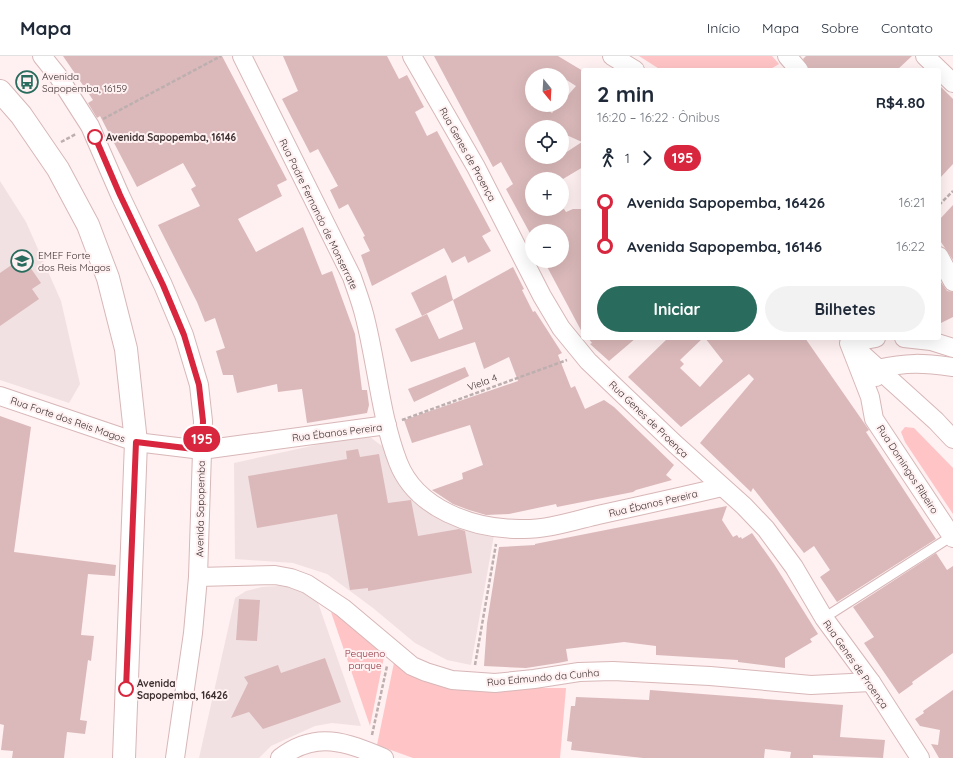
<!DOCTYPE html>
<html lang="pt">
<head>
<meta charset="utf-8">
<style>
	body { margin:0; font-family:Quicksand,sans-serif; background:#f2f2f3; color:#1f2937; height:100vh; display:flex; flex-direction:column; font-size:15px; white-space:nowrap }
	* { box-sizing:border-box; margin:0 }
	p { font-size:13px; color:#747a83 }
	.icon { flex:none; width:22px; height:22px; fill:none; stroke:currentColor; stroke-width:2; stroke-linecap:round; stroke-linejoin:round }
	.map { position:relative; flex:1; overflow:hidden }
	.sheet { position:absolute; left:581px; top:12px; width:360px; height:272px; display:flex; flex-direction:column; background:#fff; border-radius:4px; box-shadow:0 4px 16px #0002 }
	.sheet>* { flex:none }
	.badge { padding:0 8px; border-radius:13px; font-size:14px; line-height:26px }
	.needle { width:26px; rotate:162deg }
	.buttons { position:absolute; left:525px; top:12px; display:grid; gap:8px }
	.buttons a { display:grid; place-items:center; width:44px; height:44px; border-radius:50%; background:#fff; box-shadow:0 4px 16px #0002; font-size:20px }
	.map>.badge { position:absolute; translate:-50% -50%; box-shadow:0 0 0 2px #fff }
	.legs { display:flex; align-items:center; gap:6px; height:44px; padding:0 16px; font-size:13px }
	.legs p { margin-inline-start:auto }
	.summary { display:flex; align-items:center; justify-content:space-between; height:68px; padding:0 16px }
	h1 { font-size:22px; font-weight:700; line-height:30px }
	.primary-button { display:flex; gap:8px; margin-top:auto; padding:8px 16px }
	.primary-button a { flex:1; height:46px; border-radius:24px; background:#296c5d; color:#fff; font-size:16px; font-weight:700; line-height:46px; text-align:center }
	.primary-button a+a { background:#f2f2f3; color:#1f2937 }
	ul { padding:0 16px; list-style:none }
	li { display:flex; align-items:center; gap:14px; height:44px; font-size:15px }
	li i { display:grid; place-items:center; width:6px; height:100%; margin:0 5px; background:currentColor }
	li i::after { content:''; width:10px; height:10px; margin:-5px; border:3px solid; border-radius:50%; background:#fff }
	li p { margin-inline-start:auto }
	li:first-child i { background:linear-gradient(#0000 50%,currentColor 0) }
	li:last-child i { background:linear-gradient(currentColor 50%,#0000 0) }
	header { display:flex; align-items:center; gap:24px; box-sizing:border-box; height:56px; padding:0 20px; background:#fff; border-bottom:1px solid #e0e1e3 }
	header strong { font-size:19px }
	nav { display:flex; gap:22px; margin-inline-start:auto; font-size:14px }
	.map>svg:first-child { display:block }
	.built { fill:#f2e1e2 }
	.green { fill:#ffc4c6 }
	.building { fill:#dbb9ba; fill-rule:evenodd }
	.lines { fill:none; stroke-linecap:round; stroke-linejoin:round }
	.lane-casing { stroke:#d8b7b8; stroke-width:11 }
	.street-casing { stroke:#d8b7b8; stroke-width:20 }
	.secondary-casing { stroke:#d8b7b8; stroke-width:24 }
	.path { stroke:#bdafaf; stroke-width:2.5; stroke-dasharray:4 2; stroke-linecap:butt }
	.lane { stroke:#fff; stroke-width:9 }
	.street { stroke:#fff; stroke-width:18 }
	.secondary { stroke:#fff; stroke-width:22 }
	.line-1-casing { stroke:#fff; stroke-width:9 }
	.line-1 { stroke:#d7263d; stroke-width:6 }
	.stop-1-dot { fill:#fff; stroke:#d7263d; stroke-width:2 }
	.labels { text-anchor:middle; stroke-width:4; stroke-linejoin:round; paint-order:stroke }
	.poi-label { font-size:10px; fill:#3c2f2f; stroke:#fff0f1; text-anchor:start }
	.stop-label { font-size:10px; font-weight:bold; fill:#3c2f2f; stroke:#fff0f1; text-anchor:start }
	.street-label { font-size:10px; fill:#3c2f2f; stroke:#fff0f1 }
	.park-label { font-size:10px; fill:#8f323e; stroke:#fff0f1 }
</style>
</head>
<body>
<header>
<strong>Mapa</strong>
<nav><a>Início</a><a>Mapa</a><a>Sobre</a><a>Contato</a></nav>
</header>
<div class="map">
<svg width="953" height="702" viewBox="0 0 953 702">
	<rect width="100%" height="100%" fill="#fff0f1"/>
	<!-- built -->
	<g class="built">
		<polygon points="0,125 26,166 61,245 80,328 69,347 0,324"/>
		<polygon points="366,378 382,390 402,429 494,479 471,609 447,604 415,587 373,552 327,518 293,507 235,503 234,407"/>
		<polygon points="277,530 296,531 316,541 361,670 332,667 315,670 271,690 259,702 199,702 235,542 246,535 262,531"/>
	</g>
	<!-- green -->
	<g class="green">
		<polygon points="639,0 772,0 779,8 769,14 661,14"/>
		<polygon points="905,371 914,372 953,412 953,458 905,386 901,376"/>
		<polygon points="331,556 344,563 385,596 370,670"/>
		<polygon points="395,602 463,632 566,632 560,702 413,702 377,689"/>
	</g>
	<!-- building -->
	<g class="building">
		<polygon points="63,0 222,0 287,124 277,129 282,140 238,163 256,196 303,171 322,219 332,215 355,278 362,334 367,334 369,349 367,357 307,367 302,333 278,336 277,328 237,337 233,319 223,319 216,295 225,292 215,262 205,266 197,246 158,169 200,150 191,133 196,130 183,107 137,131 100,60 97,62 88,47 93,44"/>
		<polygon points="283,0 387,0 399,23 407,19 424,51 415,56 427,80 437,75 483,160 491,175 482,180 491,195 468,207 465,200 452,207 444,192 372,230 361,199 370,195 363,181 365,180 348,148 339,153 330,134 338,130 318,93 310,97 282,43 298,35"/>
		<path d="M434,0H558L583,15V111L563,123H532V153H564L566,156L573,153H583V278L544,205H562V175H532V181L506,133L513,128L501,106L493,111ZM552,15L562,19V21L576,30L562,46V49H559L552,57L541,49H532V19H549ZM532,71H562V77L582,86L562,99V101H557L546,108L543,101H532Z"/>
		<polygon points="806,0 912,0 897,14 809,14 803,3"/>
		<polygon points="939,29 953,43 953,108 939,123"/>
		<polygon points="953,149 953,204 939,183 939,164"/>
		<polygon points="23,201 41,227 32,233 39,243 0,270 0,217"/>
		<polygon points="513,211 524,233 522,234 533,256 535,255 562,297 558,299 571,332 575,330 585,353 604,344 614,351 674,409 666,419 672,424 636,434 633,436 557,451 556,448 509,458 486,459 469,454 453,448 432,434 463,423 462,417 483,409 470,369 412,387 404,364 518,325 509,301 484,313 475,286 411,306 395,273 427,258 439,283 463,273 453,244"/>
		<polygon points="446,219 453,244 422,260 411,237"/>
		<polygon points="941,226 947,235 953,236 953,261 939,268 939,227"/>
		<polygon points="588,282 636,282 609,305 590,288 592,287"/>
		<polygon points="668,282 703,282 680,304 684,308 680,312 700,331 723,305 705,282 805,282 869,374 866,376 936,483 837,546 820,521 830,514 814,490 804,497 753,432 751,436 700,387 754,323 749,318 681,371 628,321"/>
		<polygon points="465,311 469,320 414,346 408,333"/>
		<polygon points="0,360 31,371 14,496 116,509 115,520 88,518 81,579 94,580 91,605 88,604 80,664 87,665 85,678 67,676 64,702 12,702 13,695 1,694 4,669 0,668"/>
		<polygon points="358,393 360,401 379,398 388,447 411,444 418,480 459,473 465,475 472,517 368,535 368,532 350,534 337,458 257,472 248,420 347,403 346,395"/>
		<polygon points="727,450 722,464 733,481 737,479 739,482 741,481 742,483 752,477 774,508 818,578 810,583 812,586 785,602 785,612 738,606 738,604 656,599 656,590 624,586 566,593 568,605 558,607 526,612 484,610 487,567 499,491 535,489 535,488"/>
		<polygon points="936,497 947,514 953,510 953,597 912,626 913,628 899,638 864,587 874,581 853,551"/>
		<polygon points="239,543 260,544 257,585 236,584"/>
		<polygon points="325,602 341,646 263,673 249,656 231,662 248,627 244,621 278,609 281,617"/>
		<polygon points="650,634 843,649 840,681 885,684 883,702 813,699 813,702 790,702 791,696 765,693 764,702 643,702 571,694 572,686 567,685 571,650 575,650 576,641 649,644"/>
		<polygon points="953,634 953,702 939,702 931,688 938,689 940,674 920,670 915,663 924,657 923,655"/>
	</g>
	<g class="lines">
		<!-- lane casing -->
		<g class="lane-casing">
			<polyline id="lane" points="824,562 952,480"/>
		</g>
		<!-- street casing -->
		<g class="street-casing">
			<g id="street">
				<polyline points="42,0 58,20 90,70 120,139 163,229 184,279 199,329 203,365 198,521 193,577 175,702"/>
				<path d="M242,0L352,221C356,233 361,246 364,258C377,307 380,359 398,406C416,453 473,473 520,473C546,474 573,465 598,459C639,450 680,441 722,431"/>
				<polyline points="412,0 476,111 542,240 561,272 588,305 675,388 744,450 766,473 794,511 824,562 871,626 920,702"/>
				<polyline points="612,0 635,14"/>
				<polyline points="787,0 799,14"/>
				<polyline points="925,0 953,27"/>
				<polyline points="939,200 953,226"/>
				<polyline points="876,282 849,287 870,341 874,363 953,482"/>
				<polyline points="904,282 931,285 953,292"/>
				<polyline points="853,290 936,365 953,383"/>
				<path d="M876,321L878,313C907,306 923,307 953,311"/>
				<polyline points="0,340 136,386 202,394 387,369"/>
				<polyline points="198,521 275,519 291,522 307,528 343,552 412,610 426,616 452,624 495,627 534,623 579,616 613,615 710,620 811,629 871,626"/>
				<path d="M280,702C316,674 346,686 384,702"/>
			</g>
		</g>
		<!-- secondary casing -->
		<g class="secondary-casing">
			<polyline id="secondary" points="0,35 21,59 58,113 88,169 108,222 126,293 136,386 124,702"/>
		</g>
		<!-- path -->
		<g class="path">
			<polyline points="103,63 221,0"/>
			<polyline points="61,86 76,78"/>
			<polyline points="939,149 953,135"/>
			<polyline points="402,364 567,304"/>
			<polyline points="475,609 496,488"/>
			<polyline points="372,679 387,610"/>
		</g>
		<!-- lane -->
		<use href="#lane" class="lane"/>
		<!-- street -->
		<use href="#street" class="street"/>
		<!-- secondary -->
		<use href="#secondary" class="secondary"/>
	</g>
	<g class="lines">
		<!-- line-1 casing -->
		<g class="line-1-casing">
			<polyline id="line-1" points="95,81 120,139 163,229 184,279 199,329 203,365 202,394 136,386 126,633"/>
		</g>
		<!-- line-1 -->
		<use href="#line-1" class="line-1"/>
	</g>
	<!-- icons -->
	<defs>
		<g id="bus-ring" transform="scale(1.15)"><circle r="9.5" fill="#fff0f1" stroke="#296c5d" stroke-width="1.5"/><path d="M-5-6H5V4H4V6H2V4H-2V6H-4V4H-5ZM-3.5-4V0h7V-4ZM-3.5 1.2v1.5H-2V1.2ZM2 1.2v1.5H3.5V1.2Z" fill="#296c5d"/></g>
		<g id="school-ring" transform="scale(1.15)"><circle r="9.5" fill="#fff0f1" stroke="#296c5d" stroke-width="1.5"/><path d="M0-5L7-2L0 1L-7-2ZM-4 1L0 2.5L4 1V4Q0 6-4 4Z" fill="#296c5d"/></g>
	</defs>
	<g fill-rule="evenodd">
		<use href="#bus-ring" x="27" y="26"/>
		<use href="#school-ring" x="22" y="205"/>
	</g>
	<!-- markers -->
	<g class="stop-1-dot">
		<circle cx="95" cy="81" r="7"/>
		<circle cx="126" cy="633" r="7"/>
	</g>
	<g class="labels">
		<!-- poi labels -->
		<g class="poi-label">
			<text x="42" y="24">Avenida<tspan x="42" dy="12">Sapopemba, 16159</tspan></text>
			<text x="38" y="203">EMEF Forte<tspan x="38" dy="12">dos Reis Magos</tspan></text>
		</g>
		<!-- stop labels -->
		<g class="stop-label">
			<text x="106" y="85">Avenida Sapopemba, 16146</text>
			<text x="137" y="631">Avenida<tspan x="137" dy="12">Sapopemba, 16426</tspan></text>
		</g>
		<!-- street labels -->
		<g class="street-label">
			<text transform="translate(468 98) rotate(61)" y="4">Rua Genes de Proença</text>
			<text transform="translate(319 158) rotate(64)" y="4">Rua Padre Fernando de Monserrate</text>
			<text transform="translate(482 326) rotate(-20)" y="4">Viela 4</text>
			<text transform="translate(68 363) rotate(19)" y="4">Rua Forte dos Reis Magos</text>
			<text transform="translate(649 363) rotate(44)" y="4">Rua Genes de Proença</text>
			<text transform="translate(337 376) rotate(-7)" y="4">Rua Ébanos Pereira</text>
			<text transform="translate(908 413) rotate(57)" y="4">Rua Domingos Ribeiro</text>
			<text transform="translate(653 447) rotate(-13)" y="4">Rua Ébanos Pereira</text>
			<text transform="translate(200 453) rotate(-89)" y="4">Avenida Sapopemba</text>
			<text transform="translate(856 608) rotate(55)" y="4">Rua Genes de Proença</text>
			<text transform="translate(543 621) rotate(-5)" y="4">Rua Edmundo da Cunha</text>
		</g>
		<!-- park labels -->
		<g class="park-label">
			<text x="365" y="601">Pequeno<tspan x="365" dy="12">parque</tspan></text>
		</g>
	</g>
</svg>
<div class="buttons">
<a><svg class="needle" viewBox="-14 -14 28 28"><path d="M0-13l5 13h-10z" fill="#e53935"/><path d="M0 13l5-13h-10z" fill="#747a83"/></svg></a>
<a><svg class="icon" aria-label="locate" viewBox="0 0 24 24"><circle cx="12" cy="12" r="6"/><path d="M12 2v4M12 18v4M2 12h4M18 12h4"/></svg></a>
<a>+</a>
<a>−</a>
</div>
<b class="badge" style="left:202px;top:383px;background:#d7263d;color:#fff">195</b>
<section class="sheet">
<div class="summary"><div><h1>2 min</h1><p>16:20 – 16:22 · Ônibus</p></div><b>R$4.80</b></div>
<div class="legs"><svg class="icon" aria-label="walk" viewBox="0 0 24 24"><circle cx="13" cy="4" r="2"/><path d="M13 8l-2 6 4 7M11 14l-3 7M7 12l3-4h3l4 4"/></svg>1<svg class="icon" aria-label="forward" viewBox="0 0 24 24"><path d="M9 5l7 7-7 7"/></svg><b class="badge" style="background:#d7263d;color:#fff">195</b></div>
<ul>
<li><i style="color:#d7263d"></i><b>Avenida Sapopemba, 16426</b><p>16:21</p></li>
<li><i style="color:#d7263d"></i><b>Avenida Sapopemba, 16146</b><p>16:22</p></li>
</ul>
<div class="primary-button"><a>Iniciar</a><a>Bilhetes</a></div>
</section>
</div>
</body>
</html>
